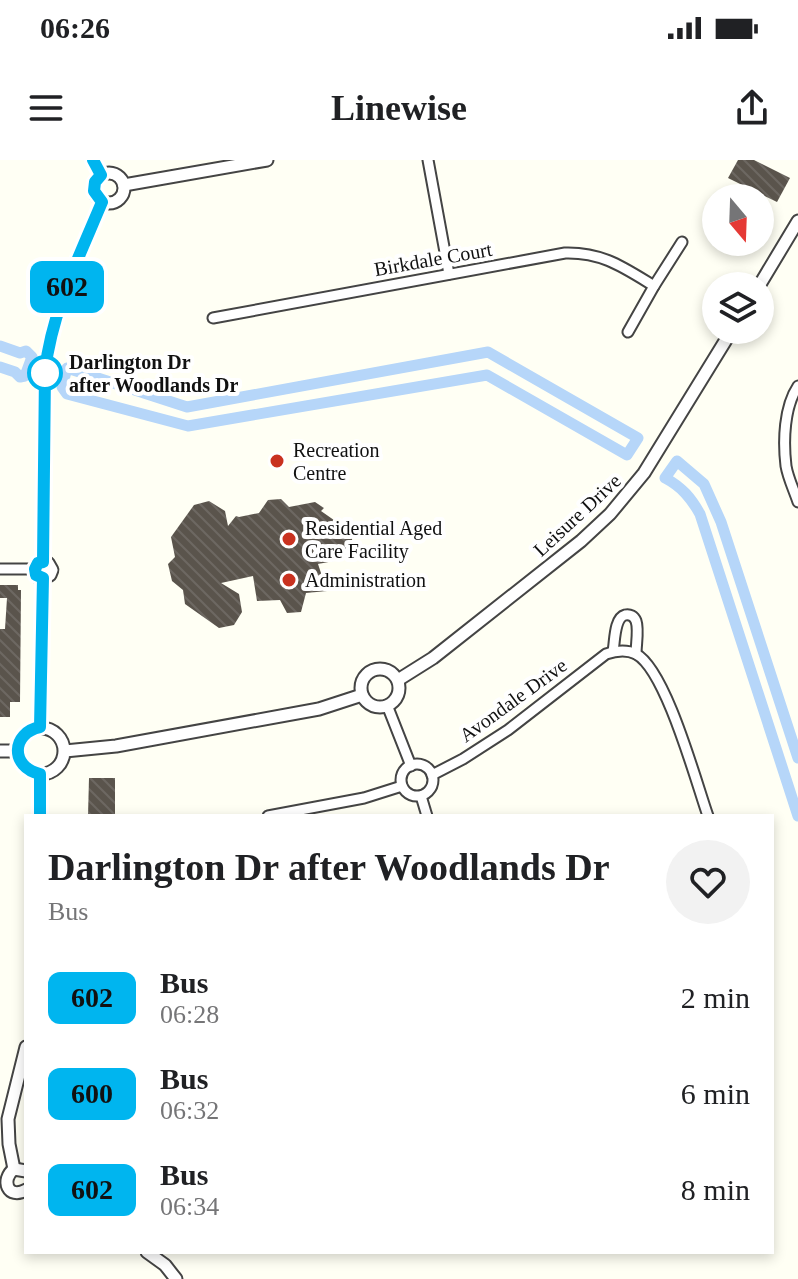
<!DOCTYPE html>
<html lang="en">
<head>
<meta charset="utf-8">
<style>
	body { margin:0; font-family:Georgia,serif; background:#f2f2f2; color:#202124; height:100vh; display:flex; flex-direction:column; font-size:30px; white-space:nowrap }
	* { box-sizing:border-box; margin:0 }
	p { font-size:26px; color:#757577 }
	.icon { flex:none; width:44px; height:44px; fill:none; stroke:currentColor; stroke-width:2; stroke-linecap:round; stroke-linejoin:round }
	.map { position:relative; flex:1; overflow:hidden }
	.drawer { position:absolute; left:24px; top:654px; width:750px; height:440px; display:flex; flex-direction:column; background:#fff; border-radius:0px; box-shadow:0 4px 12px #0003 }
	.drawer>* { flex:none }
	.badge { padding:0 16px; border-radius:12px; font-size:28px; line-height:52px }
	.needle { width:52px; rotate:161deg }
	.fabs { position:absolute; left:702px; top:24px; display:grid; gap:16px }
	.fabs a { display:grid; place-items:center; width:72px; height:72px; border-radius:50%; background:#fff; box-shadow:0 4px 12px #0003; font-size:40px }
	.map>.badge { position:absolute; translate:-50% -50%; box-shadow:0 0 0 4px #fff }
	.round { display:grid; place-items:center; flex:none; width:84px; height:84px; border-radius:42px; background:#f2f2f2 }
	.overview { display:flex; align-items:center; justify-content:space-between; height:136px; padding:0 24px }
	h1 { font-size:38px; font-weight:800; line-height:60px }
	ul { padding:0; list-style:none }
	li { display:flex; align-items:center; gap:24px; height:96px; padding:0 24px }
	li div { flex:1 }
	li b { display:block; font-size:30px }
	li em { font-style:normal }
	li .badge { min-width:88px; font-weight:700; text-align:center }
	.status { display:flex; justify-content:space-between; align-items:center; height:56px; padding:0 40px; background:#fff; direction:ltr }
	.status svg { height:22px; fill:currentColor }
	header { display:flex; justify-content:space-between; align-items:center; height:104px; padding:0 24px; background:#fff; font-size:36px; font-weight:800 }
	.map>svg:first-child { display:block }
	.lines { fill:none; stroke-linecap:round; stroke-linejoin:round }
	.canal { stroke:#b6d6f9; stroke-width:11 }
	.building { fill:url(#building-back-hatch) }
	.minor-casing { stroke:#444; stroke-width:13 }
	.tertiary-casing { stroke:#444; stroke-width:15 }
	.minor { stroke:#fff; stroke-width:9 }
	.tertiary { stroke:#fff; stroke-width:11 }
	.line-casing { stroke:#fff; stroke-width:18 }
	.line { stroke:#00b5ef; stroke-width:12 }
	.stop-dot { fill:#fff; stroke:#00b5ef; stroke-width:4 }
	.poi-dot { fill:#c93220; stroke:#fff; stroke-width:3 }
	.labels { text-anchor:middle; stroke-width:8; stroke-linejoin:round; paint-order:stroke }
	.street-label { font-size:20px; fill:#111; stroke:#fff }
	.stop-label { font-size:20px; font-weight:bold; fill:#111; stroke:#fff; text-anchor:start }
	.poi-label { font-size:20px; fill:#111; stroke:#fff; text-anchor:start }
</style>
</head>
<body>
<div class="status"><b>06:26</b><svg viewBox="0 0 49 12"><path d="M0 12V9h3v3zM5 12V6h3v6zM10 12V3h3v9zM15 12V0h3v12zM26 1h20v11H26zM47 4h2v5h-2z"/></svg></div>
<header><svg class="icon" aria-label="menu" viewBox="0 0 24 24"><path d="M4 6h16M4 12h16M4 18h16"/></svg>Linewise<svg class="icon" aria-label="share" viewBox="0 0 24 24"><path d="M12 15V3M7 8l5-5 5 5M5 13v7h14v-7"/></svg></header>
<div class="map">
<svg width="798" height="1119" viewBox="0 0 798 1119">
	<defs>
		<pattern id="building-back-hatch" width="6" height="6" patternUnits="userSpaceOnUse" patternTransform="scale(2)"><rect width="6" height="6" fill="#5a544c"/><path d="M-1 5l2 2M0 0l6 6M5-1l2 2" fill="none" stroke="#6d6862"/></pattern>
	</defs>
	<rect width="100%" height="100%" fill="#fffff4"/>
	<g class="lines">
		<!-- canal -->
		<g class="canal">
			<polyline points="0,186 20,193 26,191 32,197 25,216 20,217 15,212 0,207"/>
			<polygon points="488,192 638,278 627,295 487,215 188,266 67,234 62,227 67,208 187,247"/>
			<path d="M798,598L721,362L704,324L677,301L665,318C682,327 691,338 700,354L798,656"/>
		</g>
	</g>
	<!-- building -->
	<g class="building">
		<polygon points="738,0 754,0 790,18 777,42 728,18"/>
		<polygon points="281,339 289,347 315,342 324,348 321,351 351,372 353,386 344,399 318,404 327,431 306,433 301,452 287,453 280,440 257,441 253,416 221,423 239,434 242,452 234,465 219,468 185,444 183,430 172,421 168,404 175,397 171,377 194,345 209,341 225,351 228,366 236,356 239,357 259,353 268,340"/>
		<polygon points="0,425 18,425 18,430 21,430 20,542 10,542 10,557 0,557 0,469 5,469 7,438 0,438"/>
		<polygon points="89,618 115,618 115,656 88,656"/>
	</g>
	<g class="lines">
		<!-- minor casing -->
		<g class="minor-casing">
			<g id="minor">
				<polyline points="428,0 449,114"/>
				<path d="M213,158L565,93C602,92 623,107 654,126"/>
				<polyline points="628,172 654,126 682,82"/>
				<path d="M798,226C784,247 783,281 786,306C788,318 794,330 798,342"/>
				<polyline points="0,409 35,409"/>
				<path d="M613,491C615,482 614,458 625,455C630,454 634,456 636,461C639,469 636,485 636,494"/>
				<polyline points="387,545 411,606"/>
				<circle cx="417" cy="620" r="16"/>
				<path d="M432,615L463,599L508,570L606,494C615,491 626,489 636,494C666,510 696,622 708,656"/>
				<polyline points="421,636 427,656"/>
				<polyline points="268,656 364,638 402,626"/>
			</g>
		</g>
		<!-- tertiary casing -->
		<g class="tertiary-casing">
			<g id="tertiary">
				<polyline points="93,0 101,15"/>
				<circle cx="109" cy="28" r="15"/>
				<polyline points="124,25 267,0"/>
				<polyline points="759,126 798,61"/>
				<path d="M43,402L45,211C52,151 80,97 102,42"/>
				<polyline points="43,402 48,403 52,410 50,415 43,418"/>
				<polyline points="43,402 38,403 35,409 38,417 43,418"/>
				<circle cx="380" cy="528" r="19"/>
				<polyline points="398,520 433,498 581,381 610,354 644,313 732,170"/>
				<polyline points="40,567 43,418"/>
				<circle cx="41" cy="591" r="23"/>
				<polyline points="0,591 18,591"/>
				<polyline points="65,591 116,586 319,549 362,535"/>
				<polyline points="40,614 40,656"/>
				<polyline points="14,1009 9,984 8,959 26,887"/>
				<path d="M26,1011L14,1009C0,1020 8,1040 26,1030"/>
				<polyline points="147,1092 165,1105 176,1119"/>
			</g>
		</g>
		<!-- minor -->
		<use href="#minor" class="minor"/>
		<!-- tertiary -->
		<use href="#tertiary" class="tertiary"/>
	</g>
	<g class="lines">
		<!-- line casing -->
		<g class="line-casing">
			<path id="line" d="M40,656V614C10,607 11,573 40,567L43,418L36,415L35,409L38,403L43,402L45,211C52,151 79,97 102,42L94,31L95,22L101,15L93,0"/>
		</g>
		<!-- line -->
		<use href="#line" class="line"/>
	</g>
	<!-- markers -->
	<circle class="stop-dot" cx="45" cy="213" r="16"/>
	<g class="poi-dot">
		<circle cx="277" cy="301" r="8"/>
		<circle cx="289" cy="379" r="8"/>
		<circle cx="289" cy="420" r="8"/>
	</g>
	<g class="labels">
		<!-- street labels -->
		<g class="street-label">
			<text transform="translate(433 99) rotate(-10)" y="7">Birkdale Court</text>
			<text transform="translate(577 355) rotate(-43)" y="7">Leisure Drive</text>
			<text transform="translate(513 540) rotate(-36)" y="7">Avondale Drive</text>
		</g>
		<!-- stop labels -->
		<g class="stop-label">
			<text x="69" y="209">Darlington Dr<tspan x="69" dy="23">after Woodlands Dr</tspan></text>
		</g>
		<!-- poi labels -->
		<g class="poi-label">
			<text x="293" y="297">Recreation<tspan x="293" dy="23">Centre</tspan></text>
			<text x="305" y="375">Residential Aged<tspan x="305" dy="23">Care Facility</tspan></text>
			<text x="305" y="427">Administration</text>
		</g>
	</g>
</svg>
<div class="fabs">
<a><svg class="needle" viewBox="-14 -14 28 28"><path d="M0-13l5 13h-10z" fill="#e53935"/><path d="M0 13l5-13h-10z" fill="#757577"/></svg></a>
<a><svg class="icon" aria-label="layers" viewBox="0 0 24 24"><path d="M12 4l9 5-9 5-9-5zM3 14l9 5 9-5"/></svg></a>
</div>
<b class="badge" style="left:67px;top:127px;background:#00b5ef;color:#111">602</b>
<section class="drawer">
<div class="overview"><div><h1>Darlington Dr after Woodlands Dr</h1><p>Bus</p></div><a class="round"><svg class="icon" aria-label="heart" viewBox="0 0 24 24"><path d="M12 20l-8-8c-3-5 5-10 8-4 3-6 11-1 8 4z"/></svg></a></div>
<ul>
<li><span class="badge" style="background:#00b5ef;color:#111">602</span><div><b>Bus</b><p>06:28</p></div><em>2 min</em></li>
<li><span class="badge" style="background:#00b5ef;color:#111">600</span><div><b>Bus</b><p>06:32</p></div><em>6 min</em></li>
<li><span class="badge" style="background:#00b5ef;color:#111">602</span><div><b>Bus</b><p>06:34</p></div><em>8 min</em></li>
</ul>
</section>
</div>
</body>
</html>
